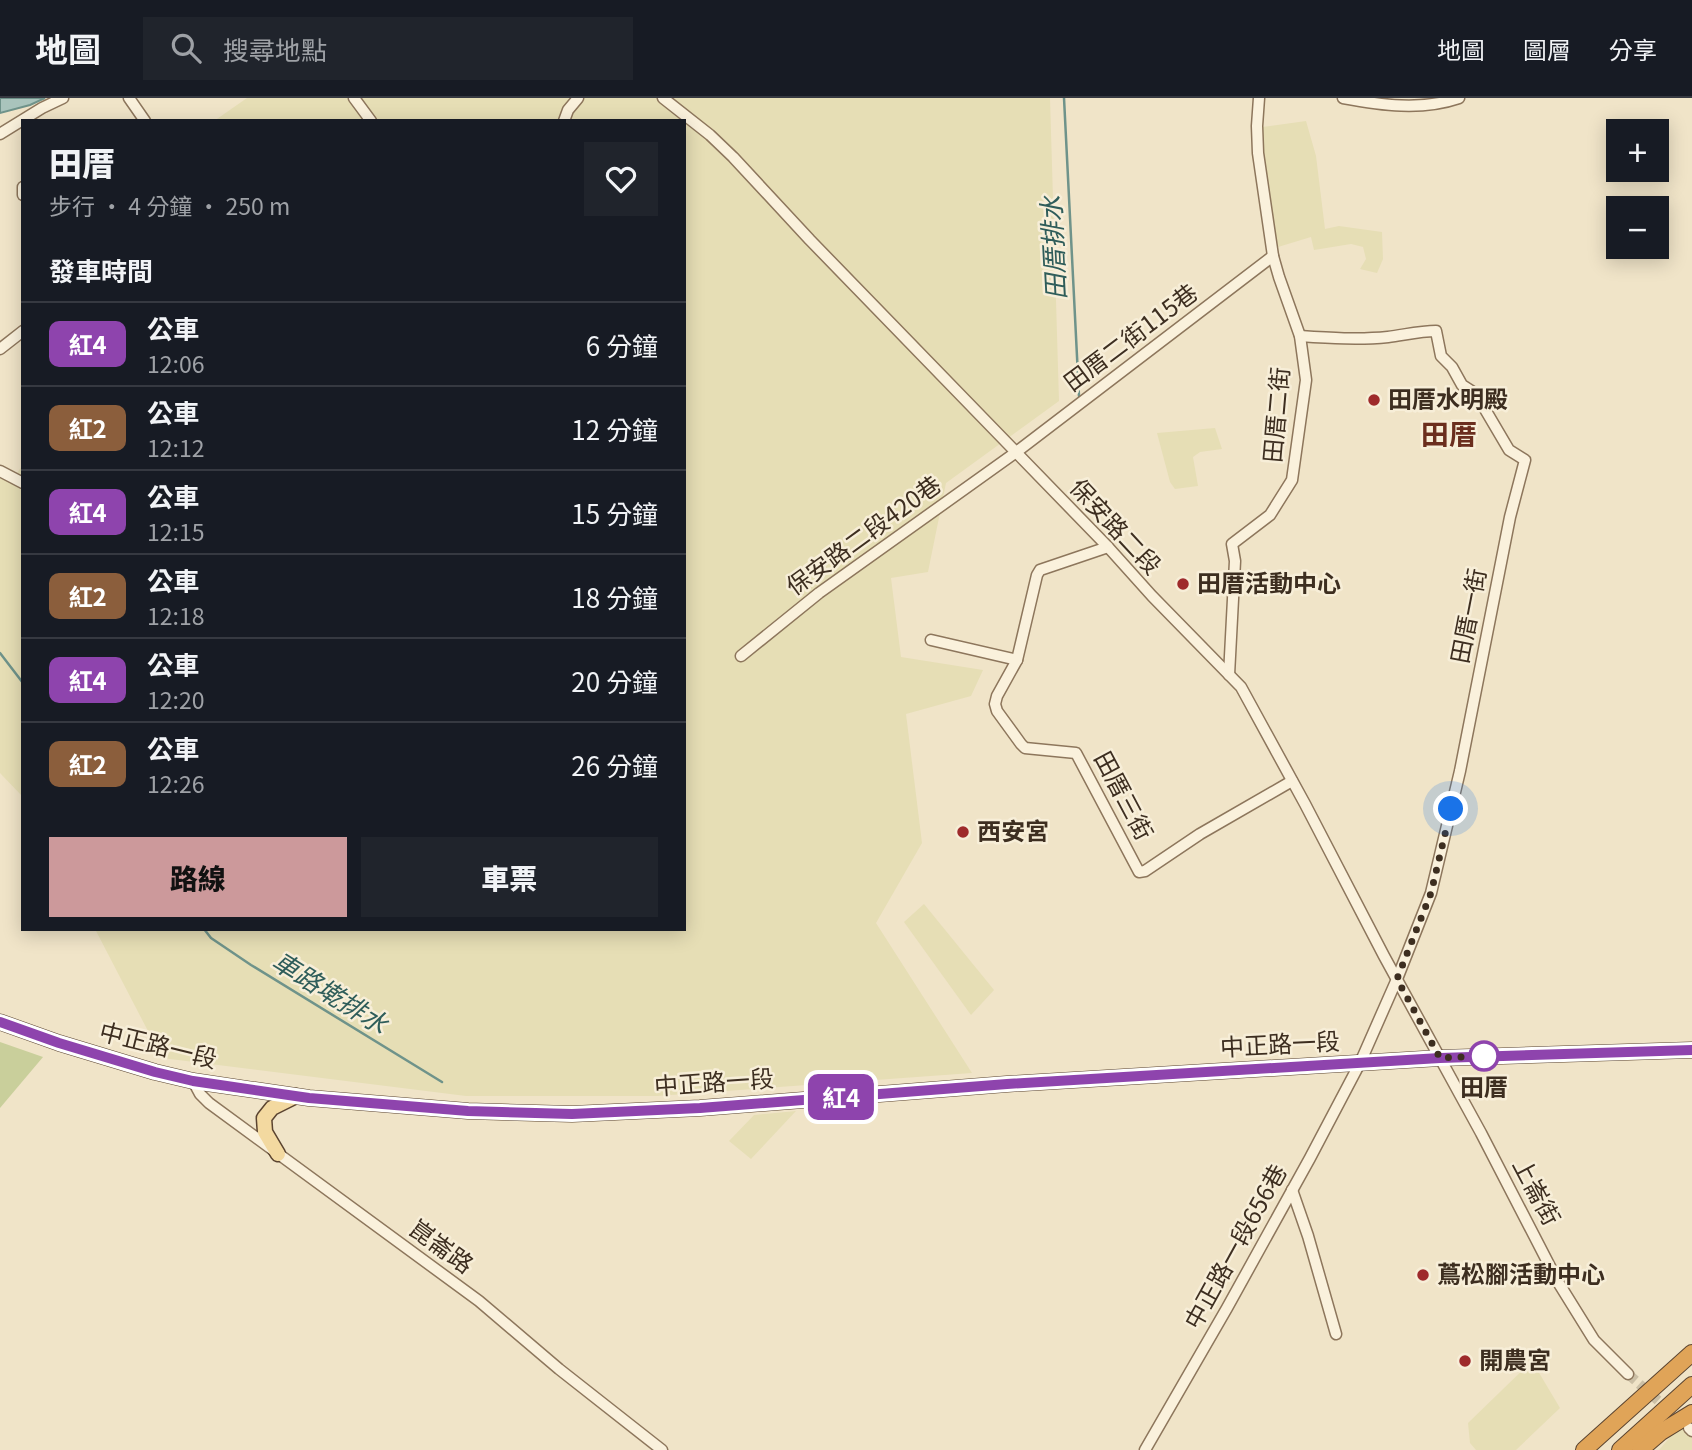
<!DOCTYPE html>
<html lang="zh-TW">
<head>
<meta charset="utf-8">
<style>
	body { margin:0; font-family:Georgia,"Noto Sans TC",serif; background:#20242c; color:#f1f3f6; height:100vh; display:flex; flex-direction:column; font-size:26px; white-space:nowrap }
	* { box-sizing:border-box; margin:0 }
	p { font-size:23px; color:#9ea1a6 }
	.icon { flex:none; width:38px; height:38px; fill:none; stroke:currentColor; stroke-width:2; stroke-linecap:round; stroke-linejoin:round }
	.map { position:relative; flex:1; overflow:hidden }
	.side { position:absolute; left:21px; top:21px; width:665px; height:812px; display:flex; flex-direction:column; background:#171b24; border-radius:0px; box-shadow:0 4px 18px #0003 }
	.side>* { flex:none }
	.badge { padding:0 14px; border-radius:10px; font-size:24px; line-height:46px }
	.buttons { position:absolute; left:1606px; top:21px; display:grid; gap:14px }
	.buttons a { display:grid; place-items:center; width:63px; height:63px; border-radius:0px; background:#171b24; box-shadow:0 4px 18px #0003; font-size:35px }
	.you { position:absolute; width:35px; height:35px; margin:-18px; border:5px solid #fff; border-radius:50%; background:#1a73e8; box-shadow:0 0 0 10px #1a73e833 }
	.map>.badge { position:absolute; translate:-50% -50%; box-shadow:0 0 0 4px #fff }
	h2 { padding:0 28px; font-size:26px; line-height:63px }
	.round { display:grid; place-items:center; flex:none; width:74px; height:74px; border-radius:0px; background:#20242c }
	.head { display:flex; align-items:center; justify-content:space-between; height:119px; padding:0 28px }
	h1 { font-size:33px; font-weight:800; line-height:52px }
	.cta { display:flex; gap:14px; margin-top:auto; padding:14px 28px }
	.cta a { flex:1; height:80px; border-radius:0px; background:#cc999b; color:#111; font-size:28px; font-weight:800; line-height:80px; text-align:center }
	.cta a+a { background:#20242c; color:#f1f3f6 }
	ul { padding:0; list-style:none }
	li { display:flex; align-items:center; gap:21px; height:84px; padding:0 28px; border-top:2px solid #363941 }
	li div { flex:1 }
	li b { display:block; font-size:26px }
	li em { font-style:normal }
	li .badge { min-width:77px; font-weight:700; text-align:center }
	header { display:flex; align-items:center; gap:42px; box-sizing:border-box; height:98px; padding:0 35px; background:#171b24; border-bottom:2px solid #363941 }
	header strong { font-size:33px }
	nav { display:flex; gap:38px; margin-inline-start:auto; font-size:24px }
	.search { width:490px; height:63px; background:#20242c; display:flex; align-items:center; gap:18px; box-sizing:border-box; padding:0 24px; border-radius:0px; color:#9ea1a6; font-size:26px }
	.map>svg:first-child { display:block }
	.farmland { fill:#e6deb5 }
	.green { fill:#c9cf9b }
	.water { fill:#a9c4bc; stroke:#6f938a; stroke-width:2 }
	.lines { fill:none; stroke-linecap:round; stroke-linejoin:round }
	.stream { stroke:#6f938a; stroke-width:2.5 }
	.minor-tunnel { stroke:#ccc0a6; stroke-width:10; stroke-dasharray:10 5; stroke-linecap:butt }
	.minor-casing { stroke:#8d765c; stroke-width:13 }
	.major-casing { stroke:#5b4430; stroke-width:17 }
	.highway-casing { stroke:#5b4430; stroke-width:18 }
	.minor { stroke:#faf1dc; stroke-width:10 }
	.major { stroke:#f3d9a0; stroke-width:14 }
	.highway { stroke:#e0a458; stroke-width:16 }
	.line-casing { stroke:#fff; stroke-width:16 }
	.line { stroke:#8e44ad; stroke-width:10 }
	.walk { stroke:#3d2e20; stroke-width:7; stroke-dasharray:0 12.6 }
	.poi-dot { fill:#9e2a2b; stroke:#f7eed8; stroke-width:2.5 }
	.stop-dot { fill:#fff; stroke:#8e44ad; stroke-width:3.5 }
	.labels { text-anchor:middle; stroke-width:5; stroke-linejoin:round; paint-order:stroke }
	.street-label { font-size:24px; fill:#3d2e20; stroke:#f7eed8 }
	.poi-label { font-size:24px; font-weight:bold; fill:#3d2e20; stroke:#f7eed8; text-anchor:start }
	.stop-label { font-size:24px; font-weight:bold; fill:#3d2e20; stroke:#f7eed8 }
	.water-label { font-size:26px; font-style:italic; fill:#2f5d5a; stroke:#f7eed8 }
	.quarter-label { font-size:28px; font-weight:bold; fill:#6b2e1e; stroke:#f7eed8 }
</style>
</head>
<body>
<header>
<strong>地圖</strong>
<div class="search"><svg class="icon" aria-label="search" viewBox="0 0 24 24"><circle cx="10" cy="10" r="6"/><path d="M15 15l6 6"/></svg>搜尋地點</div>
<nav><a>地圖</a><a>圖層</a><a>分享</a></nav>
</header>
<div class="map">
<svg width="1692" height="1352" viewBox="0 0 1692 1352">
	<rect width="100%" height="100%" fill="#f0e4c8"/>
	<!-- farmland -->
	<g class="farmland">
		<polygon points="247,0 1050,0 1059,303 946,385 928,474 891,480 901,559 983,572 971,598 906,616 922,745 876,825 972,975 657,998 466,998 162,960 95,831 684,831 684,23 214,23"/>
		<polygon points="1306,23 1316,58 1325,131 1339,128 1382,134 1383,161 1377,175 1360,171 1366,161 1363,149 1351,146 1314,152 1311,139 1278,149 1266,90 1262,29"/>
		<polygon points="1215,330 1222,351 1200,354 1193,359 1198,388 1175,391 1170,384 1157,335"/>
		<polygon points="23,367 23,699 0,675 0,379 10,384"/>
		<polygon points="924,806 994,892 971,917 904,824"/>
		<polygon points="796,1013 751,1061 729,1043 754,1017"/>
		<polygon points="1532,1263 1560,1310 1516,1352 1476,1352 1470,1345 1468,1325"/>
		<polygon points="1692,1319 1692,1352 1659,1352 1685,1322"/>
	</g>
	<!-- green -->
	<polygon class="green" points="0,944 43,959 0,1010"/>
	<!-- water -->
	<polygon class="water" points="0,0 45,0 30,7 0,15"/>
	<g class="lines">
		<!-- stream -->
		<g class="stream">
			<polyline points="1064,0 1079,298"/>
			<polyline points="0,555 23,585"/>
			<polyline points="204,831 211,840 251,867 442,984"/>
		</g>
		<!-- minor-tunnel -->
		<polyline class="minor-tunnel" points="1628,1276 1670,1313"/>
		<!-- minor casing -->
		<g class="minor-casing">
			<g id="minor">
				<polyline points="129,0 145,23"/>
				<polyline points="354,0 371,23"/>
				<polyline points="663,0 710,37 733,59 810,142 1108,449 1152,498 1241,589 1305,706 1384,858 1481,1035 1558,1184 1594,1242 1628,1276"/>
				<path d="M1343,0C1381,7 1421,13 1459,0"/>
				<polyline points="564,23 568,12 578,0"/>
				<polyline points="0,36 42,10 63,0"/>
				<polyline points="23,89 23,97"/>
				<polyline points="0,251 23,233"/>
				<polyline points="0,373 23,385"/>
				<polyline points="1108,449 1040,472 1037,477 1017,562 997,598 995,606 997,613 1021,646 1025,650 1076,655 1139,774 1145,773 1200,736 1292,683"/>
				<polyline points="931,542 1017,562"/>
				<polyline points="741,558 819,495 1015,355 1273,158"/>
				<polyline points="1229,577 1235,463 1232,446 1270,417 1292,382 1306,282 1300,238 1279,179 1273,158 1258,55 1257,28 1259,0"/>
				<polyline points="193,983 200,996 209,1005 479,1203 559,1271 662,1352"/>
				<polyline points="1292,1092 1308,1138 1336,1236"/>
				<polyline points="1689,1330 1692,1333"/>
				<path d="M1145,1352L1227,1210L1310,1060L1360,965L1397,881L1431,795L1460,673L1510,419L1525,362L1509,352L1476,296L1462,287L1452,269L1441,258L1436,233C1420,233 1404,237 1388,239C1359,242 1329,240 1300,238"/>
			</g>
		</g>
		<!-- major casing -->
		<g class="major-casing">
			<g id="major">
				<polyline points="0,924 59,945 155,974 193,983 309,1000 468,1013 572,1016 700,1010 1007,986 1440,960 1692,952"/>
				<polyline points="278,1056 265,1034 264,1020 272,1010 296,998"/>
			</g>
		</g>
		<!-- highway casing -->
		<g class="highway-casing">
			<g id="highway">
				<polyline points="1584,1352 1692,1255"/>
				<polyline points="1620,1352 1692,1287"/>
				<polyline points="1640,1352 1661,1334 1692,1315"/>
			</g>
		</g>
		<!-- minor -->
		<use href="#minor" class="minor"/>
		<!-- major -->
		<use href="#major" class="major"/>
		<!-- highway -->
		<use href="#highway" class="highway"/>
	</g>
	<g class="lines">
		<!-- line casing -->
		<g class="line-casing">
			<polyline id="line" points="0,924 59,945 155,974 193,983 309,1000 468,1013 572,1016 700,1010 1007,986 1440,960 1692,952"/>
		</g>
		<!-- line -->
		<use href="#line" class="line"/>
		<!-- walk -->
		<polyline class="walk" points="1451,711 1431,795 1397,881 1440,960 1484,958"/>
	</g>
	<!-- markers -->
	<g class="poi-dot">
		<circle cx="1374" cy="302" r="7"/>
		<circle cx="1183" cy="486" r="7"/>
		<circle cx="963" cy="734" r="7"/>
		<circle cx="1423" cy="1177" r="7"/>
		<circle cx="1465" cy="1263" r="7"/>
	</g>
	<circle class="stop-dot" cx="1484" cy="958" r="14"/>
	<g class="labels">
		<!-- street labels -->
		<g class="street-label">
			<text transform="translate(1131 240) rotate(-37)" y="8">田厝二街115巷</text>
			<text transform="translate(1277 317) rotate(-85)" y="8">田厝二街</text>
			<text transform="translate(1115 429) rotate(47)" y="8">保安路二段</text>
			<text transform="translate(864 438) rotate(-36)" y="8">保安路二段420巷</text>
			<text transform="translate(1469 518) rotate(-79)" y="8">田厝一街</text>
			<text transform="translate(1123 698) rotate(62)" y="8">田厝三街</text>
			<text transform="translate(1280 947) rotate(-3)" y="8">中正路一段</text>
			<text transform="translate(158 948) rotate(14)" y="8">中正路一段</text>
			<text transform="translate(714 985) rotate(-4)" y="8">中正路一段</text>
			<text transform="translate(1536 1094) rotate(62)" y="8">上崙街</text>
			<text transform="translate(441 1149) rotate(36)" y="8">崑崙路</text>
			<text transform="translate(1236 1149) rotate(-61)" y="8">中正路一段656巷</text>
		</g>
		<!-- poi labels -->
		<g class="poi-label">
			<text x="1388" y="310">田厝水明殿</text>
			<text x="1197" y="494">田厝活動中心</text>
			<text x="977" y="742">西安宮</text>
			<text x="1437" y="1185">蔦松腳活動中心</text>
			<text x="1479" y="1271">開農宮</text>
		</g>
		<!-- stop labels -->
		<g class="stop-label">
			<text x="1484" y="998">田厝</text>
		</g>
		<!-- water labels -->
		<g class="water-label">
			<text transform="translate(1054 150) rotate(-93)" y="9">田厝排水</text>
			<text transform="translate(330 895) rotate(32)" y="9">車路墘排水</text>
		</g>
		<!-- quarter labels -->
		<g class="quarter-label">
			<text x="1449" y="347">田厝</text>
		</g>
	</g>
</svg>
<div class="buttons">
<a>+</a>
<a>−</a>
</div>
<div class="you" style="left:1451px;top:711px"></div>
<b class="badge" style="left:841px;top:999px;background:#8e44ad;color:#fff">紅4</b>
<section class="side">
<div class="head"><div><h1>田厝</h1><p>步行 · 4 分鐘 · 250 m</p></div><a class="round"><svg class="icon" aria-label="heart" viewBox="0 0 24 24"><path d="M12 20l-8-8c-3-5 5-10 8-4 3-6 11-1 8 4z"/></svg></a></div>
<h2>發車時間</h2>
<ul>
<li><span class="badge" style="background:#8e44ad;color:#fff">紅4</span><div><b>公車</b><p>12:06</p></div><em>6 分鐘</em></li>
<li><span class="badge" style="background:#8b5e3c;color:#fff">紅2</span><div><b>公車</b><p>12:12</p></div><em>12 分鐘</em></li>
<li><span class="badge" style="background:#8e44ad;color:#fff">紅4</span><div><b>公車</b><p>12:15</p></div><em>15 分鐘</em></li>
<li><span class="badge" style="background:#8b5e3c;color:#fff">紅2</span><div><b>公車</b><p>12:18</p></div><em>18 分鐘</em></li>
<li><span class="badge" style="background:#8e44ad;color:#fff">紅4</span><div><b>公車</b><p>12:20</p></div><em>20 分鐘</em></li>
<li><span class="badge" style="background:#8b5e3c;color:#fff">紅2</span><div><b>公車</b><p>12:26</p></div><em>26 分鐘</em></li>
</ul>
<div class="cta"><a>路線</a><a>車票</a></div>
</section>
</div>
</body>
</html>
